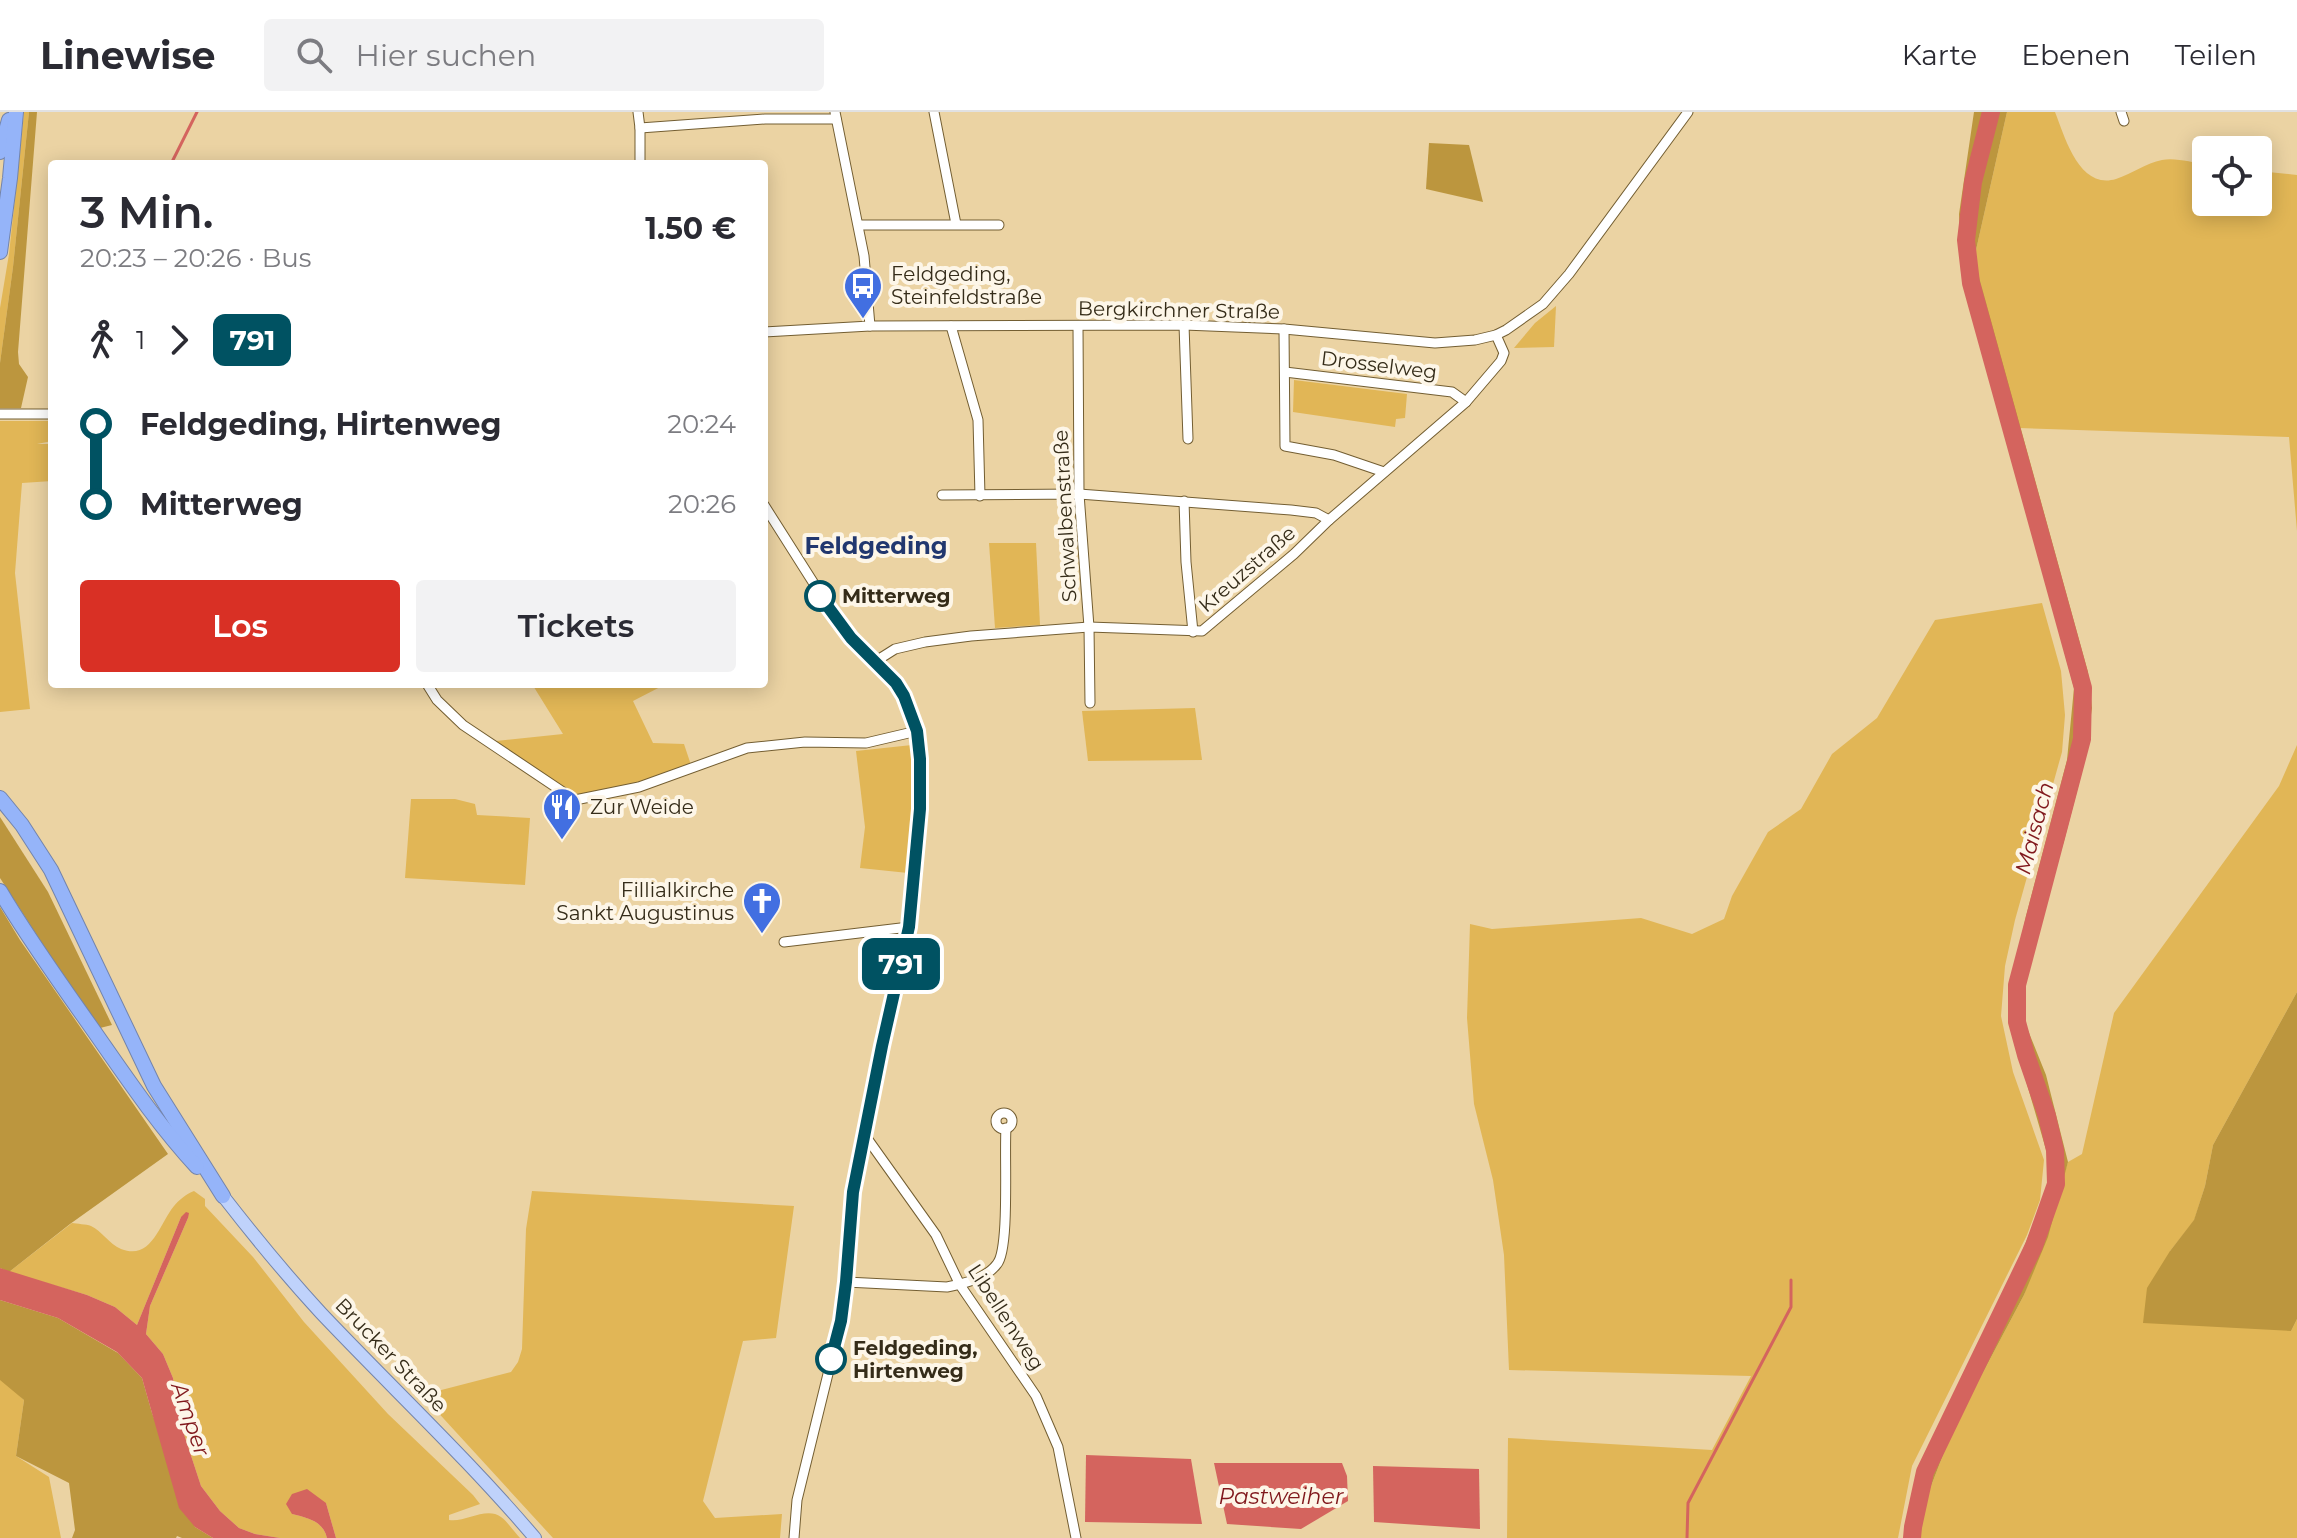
<!DOCTYPE html>
<html lang="de">
<head>
<meta charset="utf-8">
<style>
	body { margin:0; font-family:Montserrat,sans-serif; background:#f2f2f3; color:#2b2b33; height:100vh; display:flex; flex-direction:column; font-size:30px; white-space:nowrap }
	* { box-sizing:border-box; margin:0 }
	p { font-size:26px; color:#7c7c81 }
	.icon { flex:none; width:44px; height:44px; fill:none; stroke:currentColor; stroke-width:2; stroke-linecap:round; stroke-linejoin:round }
	.map { position:relative; flex:1; overflow:hidden }
	.side { position:absolute; left:48px; top:48px; width:720px; height:528px; display:flex; flex-direction:column; background:#fff; border-radius:8px; box-shadow:0 4px 20px #0003 }
	.side>* { flex:none }
	.badge { padding:0 16px; border-radius:12px; font-size:28px; line-height:52px }
	.tools { position:absolute; left:2192px; top:24px; display:grid; gap:16px }
	.tools a { display:grid; place-items:center; width:80px; height:80px; border-radius:8px; background:#fff; box-shadow:0 4px 20px #0003; font-size:40px }
	.map>.badge { position:absolute; translate:-50% -50%; box-shadow:0 0 0 4px #fff }
	.legs { display:flex; align-items:center; gap:12px; height:88px; padding:0 32px; font-size:26px }
	.legs p { margin-inline-start:auto }
	.headline { display:flex; align-items:center; justify-content:space-between; height:136px; padding:0 32px }
	h1 { font-size:44px; font-weight:600; line-height:60px }
	.button { display:flex; gap:16px; margin-top:auto; padding:16px 32px }
	.button a { flex:1; height:92px; border-radius:8px; background:#d93025; color:#fff; font-size:32px; font-weight:600; line-height:92px; text-align:center }
	.button a+a { background:#f2f2f3; color:#2b2b33 }
	ul { padding:0 32px; list-style:none }
	li { display:flex; align-items:center; gap:28px; height:80px; font-size:30px }
	li i { display:grid; place-items:center; width:12px; height:100%; margin:0 10px; background:currentColor }
	li i::after { content:''; width:20px; height:20px; margin:-10px; border:6px solid; border-radius:50%; background:#fff }
	li p { margin-inline-start:auto }
	li:first-child i { background:linear-gradient(#0000 50%,currentColor 0) }
	li:last-child i { background:linear-gradient(currentColor 50%,#0000 0) }
	header { display:flex; align-items:center; gap:48px; box-sizing:border-box; height:112px; padding:0 40px; background:#fff; border-bottom:2px solid #e1e1e2 }
	header strong { font-size:38px }
	nav { display:flex; gap:44px; margin-inline-start:auto; font-size:28px }
	.search { width:560px; height:72px; background:#f2f2f3; display:flex; align-items:center; gap:20px; box-sizing:border-box; padding:0 28px; border-radius:8px; color:#7c7c81; font-size:30px }
	.map>svg:first-child { display:block }
	.green { fill:#e1b656 }
	.forest { fill:#bc963e }
	.water { fill:#d4645e }
	.lines { fill:none; stroke-linecap:round; stroke-linejoin:round }
	.stream { stroke:#d4645e; stroke-width:3 }
	.river { stroke:#d4645e; stroke-width:18 }
	.minor-casing { stroke:#735e32; stroke-width:11 }
	.major-casing { stroke:#7384ab; stroke-width:14 }
	.highway-casing { stroke:#7384ab; stroke-width:16 }
	.minor { stroke:#fff; stroke-width:9 }
	.major { stroke:#bfd2fb; stroke-width:12 }
	.highway { stroke:#95b4f9; stroke-width:14 }
	.line-1-casing { stroke:#fff; stroke-width:18 }
	.line-1 { stroke:#005262; stroke-width:12 }
	.stop-1-dot { fill:#fff; stroke:#005262; stroke-width:4 }
	.labels { text-anchor:middle; stroke-width:8; stroke-linejoin:round; paint-order:stroke }
	.poi-label { font-size:20px; fill:#352c19; stroke:#fdf6e8; text-anchor:start }
	.street-label { font-size:20px; fill:#352c19; stroke:#fdf6e8 }
	.stop-label { font-size:20px; font-weight:bold; fill:#352c19; stroke:#fdf6e8; text-anchor:start }
	.water-label { font-size:22px; font-style:italic; fill:#80181c; stroke:#fdf6e8 }
	.quarter-label { font-size:24px; font-weight:bold; fill:#21376f; stroke:#fdf6e8 }
</style>
</head>
<body>
<header>
<strong>Linewise</strong>
<div class="search"><svg class="icon" aria-label="search" viewBox="0 0 24 24"><circle cx="10" cy="10" r="6"/><path d="M15 15l6 6"/></svg>Hier suchen</div>
<nav><a>Karte</a><a>Ebenen</a><a>Teilen</a></nav>
</header>
<div class="map">
<svg width="2297" height="1426" viewBox="0 0 2297 1426">
	<rect width="100%" height="100%" fill="#ebd3a3"/>
	<!-- green -->
	<g class="green">
		<polygon points="24,0 29,0 13,155 0,251 0,196 9,142"/>
		<path d="M2007,0H2055C2065,25 2079,78 2116,67C2132,62 2146,51 2162,48C2175,45 2193,51 2206,52V90H2258V59L2297,63V419L2289,325L2019,316L1974,147Z"/>
		<polygon points="1556,194 1554,235 1514,236 1535,211"/>
		<polygon points="1294,268 1407,282 1405,306 1396,307 1395,315 1293,300"/>
		<polygon points="0,309 52,309 52,329 37,332 52,332 52,369 22,371 15,461 30,597 0,600"/>
		<polygon points="989,431 1036,431 1040,513 995,516"/>
		<polygon points="2042,491 2061,559 2065,603 2062,640 2015,808 2005,854 2001,904 2013,960 2044,1048 2040,1088 2027,1123 1912,1354 1898,1426 1507,1426 1508,1326 1712,1338 1751,1264 1509,1258 1504,1143 1493,1068 1474,992 1467,906 1470,812 1492,817 1641,806 1692,822 1724,807 1732,784 1768,720 1801,697 1832,642 1877,606 1935,508"/>
		<polygon points="532,572 666,572 633,589 653,631 684,632 691,653 637,675 576,688 496,629 563,622"/>
		<polygon points="1195,596 1202,648 1088,649 1082,599"/>
		<polygon points="912,633 912,699 908,761 860,756 865,715 856,639"/>
		<polygon points="2297,633 2297,880 2213,1033 2205,1074 2194,1109 2170,1139 2291,1219 2297,1207 2297,1426 1920,1426 1928,1382 1953,1317 2024,1183 2068,1050 2082,1042 2114,901 2279,674"/>
		<polygon points="411,687 455,687 475,692 477,703 530,706 525,773 405,766"/>
		<path d="M194,1079L205,1087V1094L253,1145L304,1210L388,1302L473,1383L480,1392L449,1403V1408C465,1411 486,1394 501,1405C508,1410 514,1420 520,1426H336L326,1391L292,1402C308,1406 323,1409 327,1426H280L255,1422L239,1416L220,1399L201,1374L180,1310L173,1266L163,1242L146,1222L150,1194L188,1106L181,1105L137,1213L115,1195L87,1183L9,1160L72,1111C77,1112 86,1112 91,1114C102,1119 109,1132 121,1137C152,1149 159,1112 174,1094C179,1088 186,1082 194,1079Z"/>
		<polygon points="532,1079 794,1094 776,1226 743,1229 703,1389 715,1406 782,1402 780,1426 553,1426 422,1283 511,1260 518,1250 522,1237 526,1117"/>
		<polygon points="0,1265 24,1288 16,1344 49,1365 61,1426 0,1426"/>
	</g>
	<!-- forest -->
	<g class="forest">
		<polygon points="29,0 37,0 18,240 19,252 28,265 21,296 0,296 0,251 13,155"/>
		<polygon points="1974,0 2007,0 1974,147 2088,560 2092,596 2084,652 2064,729 2024,865 2023,906 2046,963 2068,1050 2048,1125 2024,1183 1953,1317 1928,1382 1920,1426 1908,1426 1916,1364 1945,1302 2000,1194 2047,1078 2049,1048 2015,931 2010,879 2026,804 2067,648 2074,576 2004,313 1961,160 1959,102"/>
		<polygon points="1429,31 1469,33 1483,90 1426,77"/>
		<polygon points="0,705 48,780 112,913 100,916 72,878 0,766"/>
		<polygon points="0,795 20,828 168,1042 70,1112 9,1160 0,1156"/>
		<polygon points="2297,880 2297,1207 2291,1219 2143,1211 2147,1176 2170,1139 2194,1108 2205,1074 2213,1033"/>
		<polygon points="0,1188 58,1206 118,1241 142,1266 152,1301 195,1415 213,1426 182,1426 177,1424 176,1426 72,1426 75,1418 69,1371 16,1344 24,1288 0,1268"/>
	</g>
	<!-- water -->
	<g class="water">
		<polygon points="186,1100 189,1101 188,1106 150,1194 146,1222 163,1242 173,1266 180,1310 201,1374 220,1399 239,1416 255,1422 280,1426 213,1426 195,1415 179,1396 142,1266 117,1240 58,1206 0,1188 0,1156 87,1183 115,1195 137,1213 181,1105"/>
		<polygon points="1086,1343 1191,1347 1202,1412 1085,1410"/>
		<polygon points="1214,1351 1342,1351 1347,1364 1348,1389 1301,1417 1227,1412"/>
		<polygon points="1373,1354 1479,1357 1480,1417 1374,1410"/>
		<path d="M307,1377L326,1391L336,1426H327C323,1409 308,1406 292,1402L286,1392L292,1382Z"/>
	</g>
	<g class="lines">
		<!-- stream -->
		<g class="stream">
			<polyline points="171,52 197,0"/>
			<polyline points="1687,1426 1688,1391 1791,1195 1791,1168"/>
		</g>
		<!-- river -->
		<polyline class="river" points="1912,1426 1913,1415 1925,1360 2034,1134 2056,1072 2055,1038 2047,1004 2026,943 2017,910 2017,873 2082,627 2083,576 1971,171 1966,128 1973,70 1991,0"/>
		<!-- minor casing -->
		<g class="minor-casing">
			<g id="minor">
				<polyline points="638,0 640,16 640,52"/>
				<polyline points="835,0 864,144 870,214"/>
				<polyline points="934,0 956,112"/>
				<polyline points="2121,0 2124,9"/>
				<polyline points="640,16 765,7 836,7"/>
				<polyline points="859,113 999,113"/>
				<polyline points="1184,213 1188,327"/>
				<polyline points="951,214 978,308 980,384"/>
				<polyline points="1078,214 1079,382 1089,515 1090,591"/>
				<polyline points="1284,217 1285,334 1334,343 1384,360"/>
				<polyline points="764,220 870,214 1184,213 1284,217 1435,231 1475,228 1496,223 1506,218 1543,192 1569,162 1688,0"/>
				<polyline points="1285,260 1452,280 1466,290"/>
				<polyline points="0,302 52,302"/>
				<polyline points="942,383 1079,382 1291,398 1316,401 1329,408"/>
				<polyline points="1184,389 1186,450 1193,520"/>
				<polyline points="764,393 837,508 851,526 896,571 904,584 917,619 920,647 920,697 909,815 864,1022 853,1080 846,1170 841,1209 797,1388 794,1426"/>
				<polyline points="876,549 895,537 925,530 971,524 1089,515 1202,519 1294,442 1329,408 1466,290 1501,249 1504,241 1496,223"/>
				<polyline points="427,572 437,588 463,613 575,688 639,675 747,636 805,630 866,631 917,619"/>
				<polyline points="784,830 909,815"/>
				<circle cx="1004" cy="1009" r="8"/>
				<polyline points="864,1022 936,1123 960,1173 1036,1284 1058,1335 1076,1426"/>
				<path d="M846,1170L947,1175C963,1172 987,1166 997,1152C1010,1137 1004,1042 1006,1016"/>
			</g>
		</g>
		<!-- major casing -->
		<g class="major-casing">
			<path id="major" d="M223,1084C254,1124 286,1163 321,1201C392,1276 468,1347 535,1426"/>
		</g>
		<!-- highway casing -->
		<g class="highway-casing">
			<g id="highway">
				<polyline points="0,40 9,8"/>
				<polyline points="0,140 10,66 16,0"/>
				<polyline points="0,686 22,713 51,758 154,974 223,1084"/>
				<path d="M0,779C29,828 63,875 96,922C128,968 159,1014 197,1055"/>
			</g>
		</g>
		<!-- minor -->
		<use href="#minor" class="minor"/>
		<!-- major -->
		<use href="#major" class="major"/>
		<!-- highway -->
		<use href="#highway" class="highway"/>
	</g>
	<g class="lines">
		<!-- line-1 casing -->
		<g class="line-1-casing">
			<polyline id="line-1" points="820,484 851,526 896,571 904,584 917,619 920,647 920,697 909,815 882,934 853,1080 846,1170 841,1209 831,1247"/>
		</g>
		<!-- line-1 -->
		<use href="#line-1" class="line-1"/>
	</g>
	<!-- icons -->
	<defs>
		<g id="bus-pin" transform="scale(2)"><path d="M0 17L-7.5 6A9.5 9.5 0 1 1 7.5 6Z" fill="#426fe1" stroke="#fdf6e8"/><path d="M-5-6H5V4H4V6H2V4H-2V6H-4V4H-5ZM-3.5-4V0h7V-4ZM-3.5 1.2v1.5H-2V1.2ZM2 1.2v1.5H3.5V1.2Z" fill="#fff"/></g>
		<g id="restaurant-pin" transform="scale(2)"><path d="M0 17L-7.5 6A9.5 9.5 0 1 1 7.5 6Z" fill="#426fe1" stroke="#fdf6e8"/><path d="M-5-6h1v4h1v-4h1v4h1v-4h1v5L-1.5 .5V6h-2V.5L-5-1ZM5-6V6H3V1.5H1.5Q1.5-4 5-6Z" fill="#fff"/></g>
		<g id="church-pin" transform="scale(2)"><path d="M0 17L-7.5 6A9.5 9.5 0 1 1 7.5 6Z" fill="#426fe1" stroke="#fdf6e8"/><path d="M-1.2-6h2.4v3.5h3.3v2.4h-3.3V6h-2.4V-.1h-3.3v-2.4h3.3Z" fill="#fff"/></g>
	</defs>
	<g fill-rule="evenodd">
		<use href="#bus-pin" x="863" y="174"/>
		<use href="#restaurant-pin" x="562" y="695"/>
		<use href="#church-pin" x="762" y="789"/>
	</g>
	<!-- markers -->
	<g class="stop-1-dot">
		<circle cx="820" cy="484" r="14"/>
		<circle cx="831" cy="1247" r="14"/>
	</g>
	<g class="labels">
		<!-- poi labels -->
		<g class="poi-label">
			<text x="891" y="169">Feldgeding,<tspan x="891" dy="23">Steinfeldstraße</tspan></text>
			<text x="590" y="702">Zur Weide</text>
			<text x="734" y="785" text-anchor="end">Fillialkirche<tspan x="734" dy="23">Sankt Augustinus</tspan></text>
		</g>
		<!-- street labels -->
		<g class="street-label">
			<text transform="translate(1179 198) rotate(1)" y="7">Bergkirchner Straße</text>
			<text transform="translate(1379 253) rotate(7)" y="7">Drosselweg</text>
			<text transform="translate(1065 404) rotate(-93)" y="7">Schwalbenstraße</text>
			<text transform="translate(1247 457) rotate(-41)" y="7">Kreuzstraße</text>
			<text transform="translate(1006 1205) rotate(57)" y="7">Libellenweg</text>
			<text transform="translate(391 1243) rotate(46)" y="7">Brucker Straße</text>
		</g>
		<!-- stop labels -->
		<g class="stop-label">
			<text x="842" y="491">Mitterweg</text>
			<text x="853" y="1243">Feldgeding,<tspan x="853" dy="23">Hirtenweg</tspan></text>
		</g>
		<!-- water labels -->
		<g class="water-label">
			<text transform="translate(2034 716) rotate(-75)" y="8">Maisach</text>
			<text transform="translate(191 1307) rotate(71)" y="8">Amper</text>
			<text x="1281" y="1392">Pastweiher</text>
		</g>
		<!-- quarter labels -->
		<g class="quarter-label">
			<text x="876" y="442">Feldgeding</text>
		</g>
	</g>
</svg>
<div class="tools">
<a><svg class="icon" aria-label="locate" viewBox="0 0 24 24"><circle cx="12" cy="12" r="6"/><path d="M12 2v4M12 18v4M2 12h4M18 12h4"/></svg></a>
</div>
<b class="badge" style="left:901px;top:852px;background:#005262;color:#fff">791</b>
<section class="side">
<div class="headline"><div><h1>3 Min.</h1><p>20:23 – 20:26 · Bus</p></div><b>1.50 €</b></div>
<div class="legs"><svg class="icon" aria-label="walk" viewBox="0 0 24 24"><circle cx="13" cy="4" r="2"/><path d="M13 8l-2 6 4 7M11 14l-3 7M7 12l3-4h3l4 4"/></svg>1<svg class="icon" aria-label="forward" viewBox="0 0 24 24"><path d="M9 5l7 7-7 7"/></svg><b class="badge" style="background:#005262;color:#fff">791</b></div>
<ul>
<li><i style="color:#005262"></i><b>Feldgeding, Hirtenweg</b><p>20:24</p></li>
<li><i style="color:#005262"></i><b>Mitterweg</b><p>20:26</p></li>
</ul>
<div class="button"><a>Los</a><a>Tickets</a></div>
</section>
</div>
</body>
</html>
